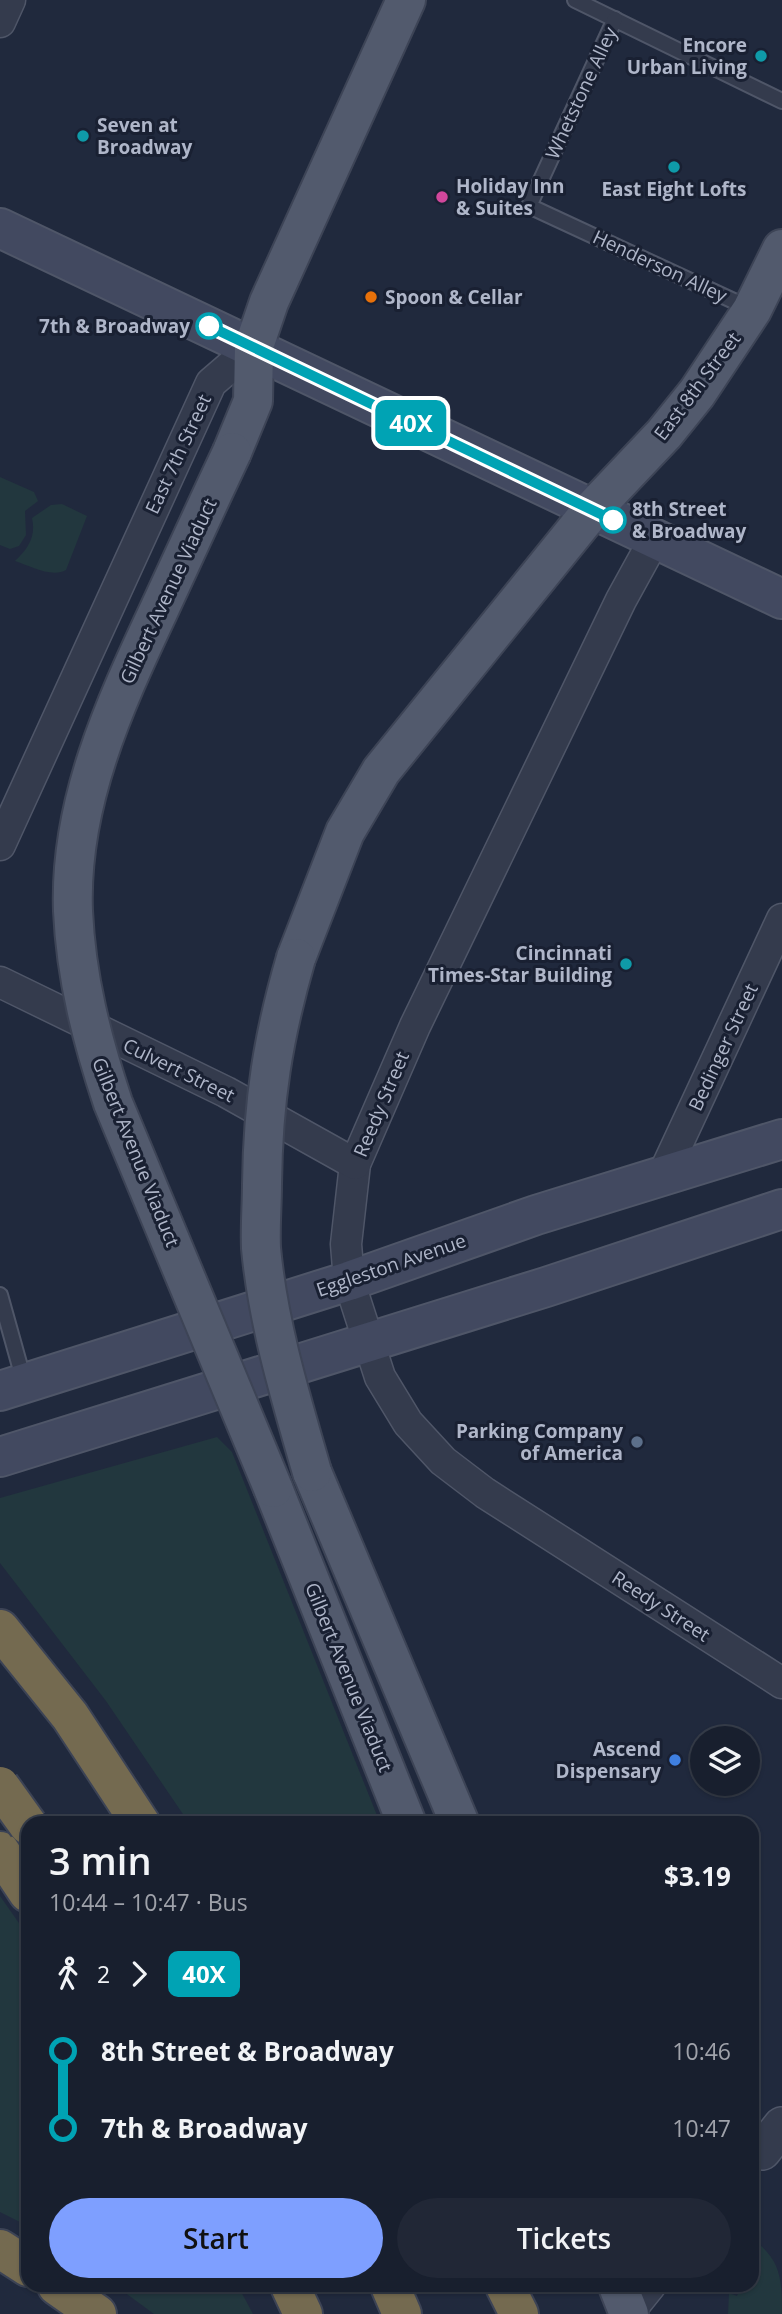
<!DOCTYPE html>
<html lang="en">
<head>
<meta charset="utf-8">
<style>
	body { margin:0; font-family:"Open Sans",sans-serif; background:#212736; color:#f1f3f6; height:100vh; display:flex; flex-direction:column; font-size:26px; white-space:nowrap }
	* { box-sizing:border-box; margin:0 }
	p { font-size:23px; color:#9fa2aa }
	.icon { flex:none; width:38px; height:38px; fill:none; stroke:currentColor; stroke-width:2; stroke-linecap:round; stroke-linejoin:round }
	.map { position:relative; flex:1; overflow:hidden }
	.sheet { position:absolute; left:21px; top:1816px; width:738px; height:476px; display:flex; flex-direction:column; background:#181f2e; border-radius:21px; box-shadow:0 2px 5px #0004,0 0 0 2px #363d4a }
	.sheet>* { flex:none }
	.badge { padding:0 14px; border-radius:10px; font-size:24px; line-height:46px }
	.buttons { position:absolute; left:690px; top:1726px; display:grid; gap:14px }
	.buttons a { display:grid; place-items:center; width:70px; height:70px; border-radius:50%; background:#181f2e; box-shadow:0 2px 5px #0004,0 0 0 2px #363d4a; font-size:35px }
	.map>.badge { position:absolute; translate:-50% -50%; box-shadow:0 0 0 4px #fff }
	.legs { display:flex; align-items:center; gap:10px; height:77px; padding:0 28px; font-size:23px }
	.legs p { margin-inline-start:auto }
	.headline { display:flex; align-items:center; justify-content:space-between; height:119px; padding:0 28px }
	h1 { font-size:38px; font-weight:600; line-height:52px }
	.primary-button { display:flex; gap:14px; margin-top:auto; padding:14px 28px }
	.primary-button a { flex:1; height:80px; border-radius:42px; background:#7e9fff; color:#111; font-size:28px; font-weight:600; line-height:80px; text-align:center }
	.primary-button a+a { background:#212736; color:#f1f3f6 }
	ul { padding:0 28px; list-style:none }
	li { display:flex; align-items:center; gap:24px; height:77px; font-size:26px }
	li i { display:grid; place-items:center; width:10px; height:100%; margin:0 9px; background:currentColor }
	li i::after { content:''; width:18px; height:18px; margin:-9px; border:5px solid; border-radius:50%; background:#181f2e }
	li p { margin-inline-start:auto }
	li:first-child i { background:linear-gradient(#0000 50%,currentColor 0) }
	li:last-child i { background:linear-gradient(currentColor 50%,#0000 0) }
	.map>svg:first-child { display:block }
	.green { fill:#22373e }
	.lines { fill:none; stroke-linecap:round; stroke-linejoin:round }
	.service-casing { stroke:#4f5668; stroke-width:18 }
	.minor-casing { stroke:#4f5668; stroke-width:33 }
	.tertiary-casing { stroke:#4f5668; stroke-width:40 }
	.secondary-casing { stroke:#4f5668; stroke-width:42 }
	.primary-casing { stroke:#3d4456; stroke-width:42 }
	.motorway-casing { stroke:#3c4355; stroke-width:42 }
	.service { stroke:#343b4d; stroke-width:14 }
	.minor { stroke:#343b4d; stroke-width:30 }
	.tertiary { stroke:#343b4d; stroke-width:37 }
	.secondary { stroke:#424960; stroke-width:38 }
	.primary { stroke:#525a6d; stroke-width:38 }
	.motorway { stroke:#746a50; stroke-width:38 }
	.primary-bridge-casing { stroke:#3d4456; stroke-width:42; stroke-linecap:butt }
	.motorway-bridge-casing { stroke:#3c4355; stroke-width:42; stroke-linecap:butt }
	.primary-bridge { stroke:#525a6d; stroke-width:38 }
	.motorway-bridge { stroke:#746a50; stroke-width:38 }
	.line-1-casing { stroke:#fff; stroke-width:16 }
	.line-1 { stroke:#00a3b4; stroke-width:10 }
	.culture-dot { fill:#0f9aa8; stroke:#192032; stroke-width:2.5 }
	.hotel-dot { fill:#d1479c; stroke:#192032; stroke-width:2.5 }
	.food-dot { fill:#e8710a; stroke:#192032; stroke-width:2.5 }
	.stop-1-dot { fill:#fff; stroke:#00a3b4; stroke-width:3.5 }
	.service-dot { fill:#5c6f8a; stroke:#192032; stroke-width:2.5 }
	.shop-dot { fill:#3f7fe0; stroke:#192032; stroke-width:2.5 }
	.labels { text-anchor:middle; stroke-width:6; stroke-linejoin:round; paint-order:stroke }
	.poi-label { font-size:19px; font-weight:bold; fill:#afb6c9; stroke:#192032; text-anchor:end }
	.street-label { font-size:19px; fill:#afb6c9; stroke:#192032 }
	.stop-label { font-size:19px; font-weight:bold; fill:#afb6c9; stroke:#192032; text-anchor:end }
</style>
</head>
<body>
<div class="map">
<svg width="782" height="2314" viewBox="0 0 782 2314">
	<rect width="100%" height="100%" fill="#20293d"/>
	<!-- green -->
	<g class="green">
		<polygon points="0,477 34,492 38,501 25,511 26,535 19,546 10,549 0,545"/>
		<path d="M62,504L87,516L66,570C52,578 30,566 15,561C29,548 36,536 32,518L51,505Z"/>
		<polygon points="217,1437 232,1452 380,1823 189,1823 106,1701 0,1563 0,1498"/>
		<polygon points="0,1896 28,1936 28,2226 0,2212"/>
		<path d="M760,2245C782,2264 782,2285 782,2314H728L729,2293L737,2296L741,2286H752L753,2253Z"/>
		<polygon points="116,2286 238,2286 253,2314 154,2314"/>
	</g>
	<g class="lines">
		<!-- service casing -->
		<g class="service-casing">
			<g id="service">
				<polyline points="575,0 782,101"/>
				<polyline points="615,19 529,206 751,309"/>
				<polyline points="0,1295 24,1381"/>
			</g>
		</g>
		<!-- minor casing -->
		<g class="minor-casing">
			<g id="minor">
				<polyline points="0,22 10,0"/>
				<polyline points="654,540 621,600 415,1026 355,1164 346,1244 349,1281 380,1377 408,1423 443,1461 485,1493 782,1683"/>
				<polyline points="0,845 211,383 254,346"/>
				<polyline points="0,982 226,1092 355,1164"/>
				<polyline points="663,1175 782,919"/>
				<polyline points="629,2312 650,2286"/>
			</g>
		</g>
		<!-- tertiary casing -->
		<g class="tertiary-casing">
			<polyline id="tertiary" points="762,2151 782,2126"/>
		</g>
		<!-- secondary casing -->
		<g class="secondary-casing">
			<g id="secondary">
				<polyline points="0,228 782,599"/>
				<polyline points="0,1391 349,1281 536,1215 782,1139"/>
				<polyline points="0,1457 546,1287 782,1209"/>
			</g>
		</g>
		<!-- primary casing -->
		<g class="primary-casing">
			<g id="primary">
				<polyline points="232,452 253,401 254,346 269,302 406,0"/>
				<polyline points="296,958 345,832 381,771 592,510 664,434 697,393 752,310 782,249"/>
				<polyline points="312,1472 460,1824"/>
				<polyline points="273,1488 407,1824"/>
				<polyline points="618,2286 629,2314"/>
			</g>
		</g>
		<!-- motorway casing -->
		<g class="motorway-casing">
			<g id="motorway">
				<polyline points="0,1629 70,1716 141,1824"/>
				<polyline points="0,1851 28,1893"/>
				<polyline points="0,2249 28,2267"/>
				<polyline points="57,2286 97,2314"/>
				<polyline points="290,2286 303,2314"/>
				<polyline points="390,2286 402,2314"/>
				<polyline points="505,2286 519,2314"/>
			</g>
		</g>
		<!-- service -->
		<use href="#service" class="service"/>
		<!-- minor -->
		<use href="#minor" class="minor"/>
		<!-- tertiary -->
		<use href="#tertiary" class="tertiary"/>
		<!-- secondary -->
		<use href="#secondary" class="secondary"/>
		<!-- primary -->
		<use href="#primary" class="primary"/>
		<!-- motorway -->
		<use href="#motorway" class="motorway"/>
		<!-- primary-bridge casing -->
		<g class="primary-bridge-casing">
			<g id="primary-bridge">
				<path d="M232,452C207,505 183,558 158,612C114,706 69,804 73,911C76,978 92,1040 113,1103L273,1488"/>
				<path d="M296,958C273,1037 263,1101 262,1184C262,1205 260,1227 261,1248C268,1324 291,1399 312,1472"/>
			</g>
		</g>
		<!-- motorway-bridge casing -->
		<g class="motorway-bridge-casing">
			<polyline id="motorway-bridge" points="0,1786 28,1825"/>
		</g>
		<!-- primary-bridge -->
		<use href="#primary-bridge" class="primary-bridge"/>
		<!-- motorway-bridge -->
		<use href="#motorway-bridge" class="motorway-bridge"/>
	</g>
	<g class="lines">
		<!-- line-1 casing -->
		<g class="line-1-casing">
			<polyline id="line-1" points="209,326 613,520"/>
		</g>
		<!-- line-1 -->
		<use href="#line-1" class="line-1"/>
	</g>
	<!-- markers -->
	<g class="culture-dot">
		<circle cx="761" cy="56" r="7"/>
		<circle cx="83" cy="136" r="7"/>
		<circle cx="674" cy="167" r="7"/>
		<circle cx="626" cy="964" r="7"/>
	</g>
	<circle class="hotel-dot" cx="442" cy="197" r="7"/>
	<circle class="food-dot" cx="371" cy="297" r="7"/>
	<g class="stop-1-dot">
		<circle cx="209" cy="326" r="12"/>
		<circle cx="613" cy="520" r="12"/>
	</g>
	<circle class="service-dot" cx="637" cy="1442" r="7"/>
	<circle class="shop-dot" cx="675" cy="1760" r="7"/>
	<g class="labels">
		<!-- poi labels -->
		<g class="poi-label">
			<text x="747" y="52">Encore<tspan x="747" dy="22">Urban Living</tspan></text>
			<text x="97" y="132" text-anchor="start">Seven at<tspan x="97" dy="22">Broadway</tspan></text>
			<text x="456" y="193" text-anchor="start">Holiday Inn<tspan x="456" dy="22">&amp; Suites</tspan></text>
			<text x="674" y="196" text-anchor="middle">East Eight Lofts</text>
			<text x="385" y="304" text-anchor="start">Spoon &amp; Cellar</text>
			<text x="612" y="960">Cincinnati<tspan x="612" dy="22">Times-Star Building</tspan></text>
			<text x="623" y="1438">Parking Company<tspan x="623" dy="22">of America</tspan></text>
			<text x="661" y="1756">Ascend<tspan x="661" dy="22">Dispensary</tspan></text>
		</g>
		<!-- street labels -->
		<g class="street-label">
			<text transform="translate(581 93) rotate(-65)" y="7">Whetstone Alley</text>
			<text transform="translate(660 266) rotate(25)" y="7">Henderson Alley</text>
			<text transform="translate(697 386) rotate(-53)" y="7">East 8th Street</text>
			<text transform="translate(178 454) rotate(-65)" y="7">East 7th Street</text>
			<text transform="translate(168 591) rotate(-65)" y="7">Gilbert Avenue Viaduct</text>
			<text transform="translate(723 1047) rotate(-65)" y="7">Bedinger Street</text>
			<text transform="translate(179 1070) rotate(26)" y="7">Culvert Street</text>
			<text transform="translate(381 1104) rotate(-67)" y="7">Reedy Street</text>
			<text transform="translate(136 1152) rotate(68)" y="7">Gilbert Avenue Viaduct</text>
			<text transform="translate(391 1265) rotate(-19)" y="7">Eggleston Avenue</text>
			<text transform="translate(661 1606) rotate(33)" y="7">Reedy Street</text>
			<text transform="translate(349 1677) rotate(68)" y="7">Gilbert Avenue Viaduct</text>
		</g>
		<!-- stop labels -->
		<g class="stop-label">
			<text x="190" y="333">7th &amp; Broadway</text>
			<text x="632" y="516" text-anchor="start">8th Street<tspan x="632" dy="22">&amp; Broadway</tspan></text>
		</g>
	</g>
</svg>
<div class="buttons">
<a><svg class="icon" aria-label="layers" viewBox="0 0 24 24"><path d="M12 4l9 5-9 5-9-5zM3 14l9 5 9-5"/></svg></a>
</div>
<b class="badge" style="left:411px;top:423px;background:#00a3b4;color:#fff">40X</b>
<section class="sheet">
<div class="headline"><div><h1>3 min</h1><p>10:44 – 10:47 · Bus</p></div><b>$3.19</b></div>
<div class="legs"><svg class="icon" aria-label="walk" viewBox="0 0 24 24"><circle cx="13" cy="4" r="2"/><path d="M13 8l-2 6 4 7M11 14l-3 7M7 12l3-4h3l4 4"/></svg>2<svg class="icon" aria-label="forward" viewBox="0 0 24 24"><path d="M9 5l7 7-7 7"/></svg><b class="badge" style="background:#00a3b4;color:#fff">40X</b></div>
<ul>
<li><i style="color:#00a3b4"></i><b>8th Street &amp; Broadway</b><p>10:46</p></li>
<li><i style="color:#00a3b4"></i><b>7th &amp; Broadway</b><p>10:47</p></li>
</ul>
<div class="primary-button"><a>Start</a><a>Tickets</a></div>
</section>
</div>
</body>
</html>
